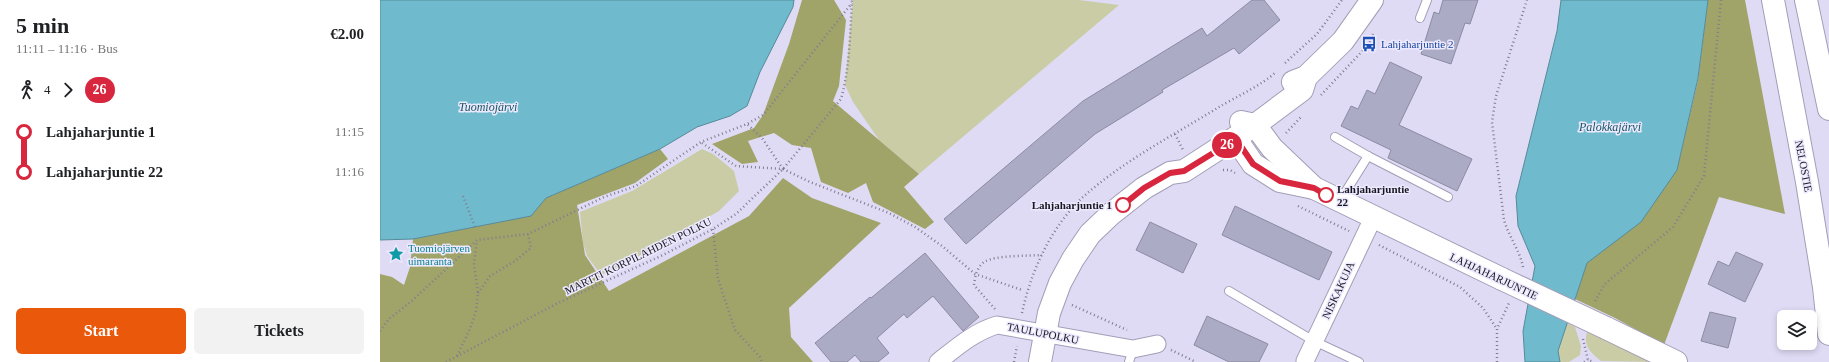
<!DOCTYPE html>
<html lang="en">
<head>
<meta charset="utf-8">
<style>
	body { margin:0; font-family:"Times New Roman",serif; background:#f2f2f2; color:#202124; height:100vh; display:flex; flex-direction:column; font-size:15px; white-space:nowrap }
	* { box-sizing:border-box; margin:0 }
	p { font-size:13px; color:#757577 }
	.icon { flex:none; width:22px; height:22px; fill:none; stroke:currentColor; stroke-width:2; stroke-linecap:round; stroke-linejoin:round }
	.map { position:relative; flex:1; overflow:hidden }
	.panel { display:flex; flex-direction:column; background:#fff; width:380px }
	.panel>* { flex:none }
	.badge { padding:0 8px; border-radius:13px; font-size:14px; line-height:26px }
	.buttons { position:absolute; left:1397px; top:310px; display:grid; gap:8px }
	.buttons a { display:grid; place-items:center; width:40px; height:40px; border-radius:6px; background:#fff; box-shadow:0 2px 6px #0003; font-size:20px }
	.map>.badge { position:absolute; translate:-50% -50%; box-shadow:0 0 0 2px #fff }
	.legs { display:flex; align-items:center; gap:6px; height:44px; padding:0 16px; font-size:13px }
	.legs p { margin-inline-start:auto }
	.summary { display:flex; align-items:center; justify-content:space-between; height:68px; padding:0 16px }
	h1 { font-size:22px; font-weight:700; line-height:30px }
	.cta { display:flex; gap:8px; margin-top:auto; padding:8px 16px }
	.cta a { flex:1; height:46px; border-radius:6px; background:#ea580c; color:#fff; font-size:16px; font-weight:700; line-height:46px; text-align:center }
	.cta a+a { background:#f2f2f2; color:#202124 }
	ul { padding:0 16px; list-style:none }
	li { display:flex; align-items:center; gap:14px; height:40px; font-size:15px }
	li i { display:grid; place-items:center; width:6px; height:100%; margin:0 5px; background:currentColor }
	li i::after { content:''; width:10px; height:10px; margin:-5px; border:3px solid; border-radius:50%; background:#fff }
	li p { margin-inline-start:auto }
	li:first-child i { background:linear-gradient(#0000 50%,currentColor 0) }
	li:last-child i { background:linear-gradient(currentColor 50%,#0000 0) }
	main { display:flex; flex:1; min-height:0 }
	.map>svg:first-child { display:block }
	.green { fill:#cacca6 }
	.forest { fill:#a1a469 }
	.water { fill:#6fbbcd; stroke:#558a99 }
	.building { fill:#ababc5; stroke:#8b8ba3 }
	.lines { fill:none; stroke-linecap:round; stroke-linejoin:round }
	.lane-casing { stroke:#a39eb7; stroke-width:10 }
	.street-casing { stroke:#a39eb7; stroke-width:19 }
	.secondary-casing { stroke:#a39eb7; stroke-width:24 }
	.highway-casing { stroke:#a39eb7; stroke-width:24 }
	.path { stroke:#817d8f; stroke-width:2.5; stroke-dasharray:1 3; stroke-linecap:butt }
	.lane { stroke:#fff; stroke-width:8 }
	.street { stroke:#fff; stroke-width:17 }
	.secondary { stroke:#fff; stroke-width:22 }
	.highway { stroke:#fff; stroke-width:22 }
	.secondary-bridge-casing { stroke:#a39eb7; stroke-width:24; stroke-linecap:butt }
	.secondary-bridge { stroke:#fff; stroke-width:22 }
	.line-1-casing { stroke:#fff; stroke-width:9 }
	.line-1 { stroke:#d7263d; stroke-width:6 }
	.stop-1-dot { fill:#fff; stroke:#d7263d; stroke-width:2 }
	.labels { text-anchor:middle; stroke-width:3; stroke-linejoin:round; paint-order:stroke }
	.transit-label { font-size:11px; fill:#164399; stroke:#ede9fe; text-anchor:start }
	.street-label { font-size:11px; fill:#181620; stroke:#ede9fe }
	.stop-label { font-size:11px; font-weight:bold; fill:#181620; stroke:#ede9fe; text-anchor:start }
	.culture-label { font-size:11px; fill:#0d838f; stroke:#ede9fe; text-anchor:start }
	.water-label { font-size:12px; font-style:italic; fill:#145462; stroke:#ede9fe }
</style>
</head>
<body>
<main>
<section class="panel">
<div class="summary"><div><h1>5 min</h1><p>11:11 – 11:16 · Bus</p></div><b>€2.00</b></div>
<div class="legs"><svg class="icon" aria-label="walk" viewBox="0 0 24 24"><circle cx="13" cy="4" r="2"/><path d="M13 8l-2 6 4 7M11 14l-3 7M7 12l3-4h3l4 4"/></svg>4<svg class="icon" aria-label="forward" viewBox="0 0 24 24"><path d="M9 5l7 7-7 7"/></svg><b class="badge" style="background:#d7263d;color:#fff">26</b></div>
<ul>
<li><i style="color:#d7263d"></i><b>Lahjaharjuntie 1</b><p>11:15</p></li>
<li><i style="color:#d7263d"></i><b>Lahjaharjuntie 22</b><p>11:16</p></li>
</ul>
<div class="cta"><a>Start</a><a>Tickets</a></div>
</section>
<div class="map">
<svg width="1449" height="362" viewBox="0 0 1449 362">
	<rect width="100%" height="100%" fill="#e0dbf5"/>
	<!-- green -->
	<g class="green">
		<polygon points="473,0 699,0 739,5 539,174 499,140 473,102 465,85"/>
		<polygon points="322,149 333,154 354,171 359,191 339,211 271,250 221,275 207,256 203,243 200,212 252,191"/>
		<polygon points="1187,323 1195,327 1201,346 1200,355 1189,362 1180,362 1178,351"/>
		<path d="M1207,332L1225,338L1276,362L1221,361C1211,353 1203,346 1207,332Z"/>
	</g>
	<!-- forest -->
	<g class="forest">
		<polygon points="422,0 454,0 466,20 459,86 453,101 539,174 524,187 554,222 545,229 493,202 486,183 468,193 441,182 431,148 412,145 394,133 368,141 378,162 362,164 332,144 374,128 383,115 409,44"/>
		<polygon points="1328,0 1365,0 1405,214 1339,197 1284,345 1235,318 1195,299 1207,262 1260,222 1297,170 1318,80"/>
		<polygon points="280,149 288,159 255,183 197,205 205,255 229,291 369,216 403,178 432,198 501,223 409,308 411,337 433,362 0,362 0,274 12,277 24,285 30,267 33,239 150,216 166,198"/>
	</g>
	<!-- water -->
	<g class="water">
		<polygon points="0,0 414,0 413,7 380,72 367,106 350,116 317,127 280,149 166,198 151,216 33,239 0,240"/>
		<polygon points="1181,0 1328,0 1318,78 1297,170 1261,222 1207,263 1178,351 1180,362 1145,362 1143,331 1155,266 1138,226 1136,196 1177,31"/>
	</g>
	<!-- building -->
	<g class="building">
		<polygon points="872,0 884,0 900,20 859,54 854,48 782,90 783,92 715,134 586,244 564,219 703,101 822,28 827,36"/>
		<polygon points="1063,0 1098,0 1090,24 1085,23 1071,64 1041,54 1054,12 1059,14"/>
		<polygon points="1010,62 1042,77 1019,125 1092,159 1077,191 1008,158 1011,150 961,126 971,106 978,109 987,90 995,94"/>
		<polygon points="855,206 952,252 939,280 842,235"/>
		<polygon points="770,222 817,244 803,273 756,250"/>
		<polygon points="1356,252 1383,264 1365,302 1328,284 1338,261 1349,266"/>
		<polygon points="545,253 599,317 583,331 553,296 527,318 524,314 497,338 509,353 498,362 481,362 475,355 467,362 451,362 435,343 490,297 491,298"/>
		<polygon points="1330,312 1356,318 1348,348 1321,341"/>
		<polygon points="827,316 888,344 879,362 849,362 814,345"/>
	</g>
	<g class="lines">
		<!-- lane casing -->
		<g class="lane-casing">
			<g id="lane">
				<polyline points="1040,18 1047,0"/>
				<polyline points="955,137 988,156 1068,197"/>
				<polyline points="961,199 988,156"/>
				<polyline points="849,291 934,341 979,362"/>
				<polyline points="749,362 753,349"/>
			</g>
		</g>
		<!-- street casing -->
		<g class="street-casing">
			<g id="street">
				<polyline points="925,361 993,218"/>
				<path d="M558,362C577,347 594,332 617,325L753,349L777,344"/>
			</g>
		</g>
		<!-- secondary casing -->
		<g class="secondary-casing">
			<g id="secondary">
				<polyline points="913,82 926,77 963,41 992,0"/>
				<polyline points="861,122 875,125 892,148 934,188"/>
				<polyline points="856,139 873,164 900,181 934,188 1122,279"/>
				<polyline points="1226,328 1296,362"/>
				<polyline points="660,362 669,313 680,283 693,259 710,234 731,214 764,188 790,173 804,171 875,125 922,90 926,77"/>
			</g>
		</g>
		<!-- highway casing -->
		<g class="highway-casing">
			<g id="highway">
				<polyline points="1393,0 1427,182 1444,287 1449,334"/>
				<polyline points="1426,0 1449,109"/>
			</g>
		</g>
		<!-- path -->
		<g class="path">
			<polyline points="905,63 937,34 962,0"/>
			<polyline points="941,95 989,44 993,34"/>
			<polyline points="906,133 921,117"/>
			<polyline points="795,134 803,150"/>
			<polyline points="322,143 356,166 403,169 382,138 367,124"/>
			<polyline points="403,169 430,182 509,213 535,227 562,246 595,274 642,290"/>
			<polyline points="843,170 850,170 855,173"/>
			<polyline points="83,196 95,227"/>
			<polyline points="918,206 969,231"/>
			<polyline points="333,229 338,279 355,330 380,357 382,362"/>
			<polyline points="999,245 1080,287 1103,308 1117,329"/>
			<path d="M1143,267C1140,251 1129,237 1124,220L1112,122L1116,96L1147,0"/>
			<polyline points="98,293 110,276 135,261 151,248 148,234"/>
			<polyline points="1215,301 1225,284 1293,227 1324,176 1341,0"/>
			<polyline points="692,305 747,330"/>
			<path d="M615,309L594,285C595,277 597,267 604,262C615,255 649,256 662,255"/>
			<path d="M642,313C651,271 671,227 703,197C743,161 794,135 839,107C856,97 882,85 896,72"/>
			<polyline points="0,331 9,319 33,300 97,240 148,234 224,197 256,186 321,142 367,124 383,115 472,3"/>
			<polyline points="1203,339 1208,360 1214,362"/>
			<polyline points="791,350 816,362"/>
			<polyline points="77,356 90,329 96,311 98,294 94,264 97,241"/>
			<path d="M66,362L176,304L283,255L333,229L356,214L403,169L461,99C470,67 470,33 472,0"/>
			<polyline points="634,362 637,346"/>
			<polyline points="1117,362 1117,329 1129,303"/>
			<polyline points="1204,362 1208,360"/>
		</g>
		<!-- lane -->
		<use href="#lane" class="lane"/>
		<!-- street -->
		<use href="#street" class="street"/>
		<!-- secondary -->
		<use href="#secondary" class="secondary"/>
		<!-- highway -->
		<use href="#highway" class="highway"/>
		<!-- secondary-bridge casing -->
		<g class="secondary-bridge-casing">
			<polyline id="secondary-bridge" points="1122,279 1226,328"/>
		</g>
		<!-- secondary-bridge -->
		<use href="#secondary-bridge" class="secondary-bridge"/>
	</g>
	<g class="lines">
		<!-- line-1 casing -->
		<g class="line-1-casing">
			<polyline id="line-1" points="743,205 764,188 790,173 804,171 856,139 873,164 900,181 934,188 946,195"/>
		</g>
		<!-- line-1 -->
		<use href="#line-1" class="line-1"/>
	</g>
	<!-- icons -->
	<defs>
		<g id="bus-bare" transform="scale(1.2)"><path d="M-5-6H5V4H4V6H2V4H-2V6H-4V4H-5ZM-3.5-4V0h7V-4ZM-3.5 1.2v1.5H-2V1.2ZM2 1.2v1.5H3.5V1.2Z" fill="#1a4fb4" stroke="#ede9fe" stroke-width="2.5" paint-order="stroke"/></g>
		<g id="sight-bare" transform="scale(1.2)"><path d="M0-6L1.8-2.2L6-1.7L2.9 1.2L3.7 5.4L0 3.3L-3.7 5.4L-2.9 1.2L-6-1.7L-1.8-2.2Z" fill="#0f9aa8" stroke="#ede9fe" stroke-width="2.5" paint-order="stroke"/></g>
	</defs>
	<g fill-rule="evenodd">
		<use href="#bus-bare" x="989" y="44"/>
		<use href="#sight-bare" x="16" y="254"/>
	</g>
	<!-- markers -->
	<g class="stop-1-dot">
		<circle cx="946" cy="195" r="7"/>
		<circle cx="743" cy="205" r="7"/>
	</g>
	<g class="labels">
		<!-- transit labels -->
		<g class="transit-label">
			<text x="1001" y="48">Lahjaharjuntie 2</text>
		</g>
		<!-- street labels -->
		<g class="street-label">
			<text transform="translate(1424 166) rotate(79)" y="4">NELOSTIE</text>
			<text transform="translate(258 256) rotate(-26)" y="4">MARTTI KORPILAHDEN POLKU</text>
			<text transform="translate(1114 276) rotate(25)" y="4">LAHJAHARJUNTIE</text>
			<text transform="translate(958 290) rotate(-65)" y="4">NISKAKUJA</text>
			<text transform="translate(663 333) rotate(11)" y="4">TAULUPOLKU</text>
		</g>
		<!-- stop labels -->
		<g class="stop-label">
			<text x="957" y="193">Lahjaharjuntie<tspan x="957" dy="13">22</tspan></text>
			<text x="732" y="209" text-anchor="end">Lahjaharjuntie 1</text>
		</g>
		<!-- culture labels -->
		<g class="culture-label">
			<text x="28" y="252">Tuomiojärven<tspan x="28" dy="13">uimaranta</tspan></text>
		</g>
		<!-- water labels -->
		<g class="water-label">
			<text x="108" y="111">Tuomiojärvi</text>
			<text x="1230" y="131">Palokkajärvi</text>
		</g>
	</g>
</svg>
<div class="buttons">
<a><svg class="icon" aria-label="layers" viewBox="0 0 24 24"><path d="M12 4l9 5-9 5-9-5zM3 14l9 5 9-5"/></svg></a>
</div>
<b class="badge" style="left:847px;top:145px;background:#d7263d;color:#fff">26</b>
</div>
</main>
</body>
</html>
